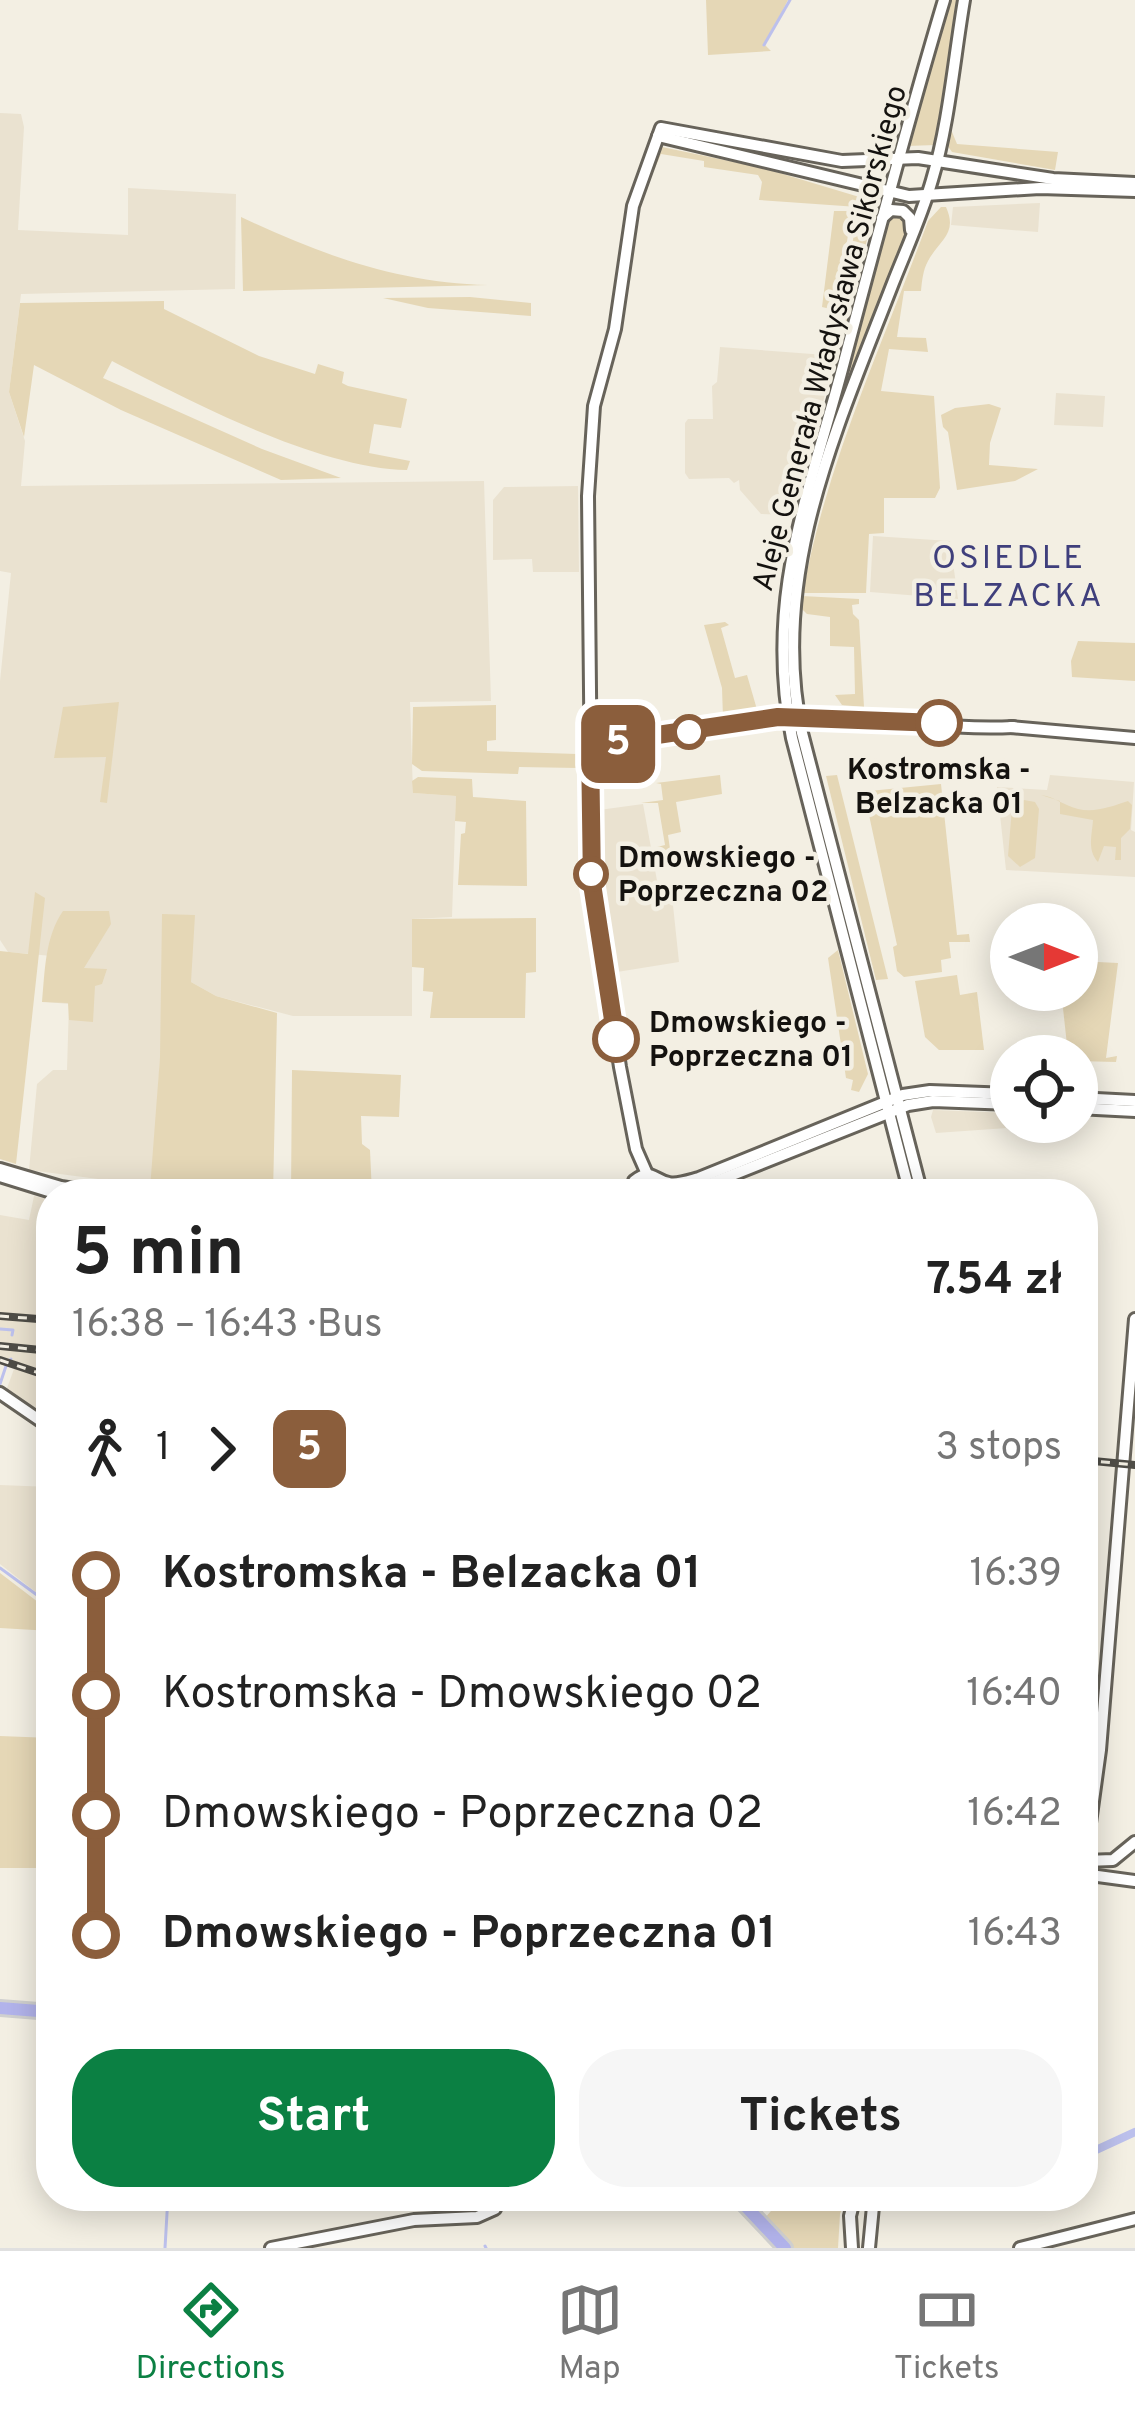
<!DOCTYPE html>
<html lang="en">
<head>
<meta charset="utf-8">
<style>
	body { margin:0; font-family:Overpass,sans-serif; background:#f6f6f6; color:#222; height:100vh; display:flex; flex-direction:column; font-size:45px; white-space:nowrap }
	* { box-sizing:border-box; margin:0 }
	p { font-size:39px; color:#767676 }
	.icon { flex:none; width:66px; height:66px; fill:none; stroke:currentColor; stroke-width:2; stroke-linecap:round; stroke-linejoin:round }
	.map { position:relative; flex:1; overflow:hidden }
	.side { position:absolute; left:36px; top:1179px; width:1062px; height:1032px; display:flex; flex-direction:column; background:#fff; border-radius:48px; box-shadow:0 6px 30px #0003 }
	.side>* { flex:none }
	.badge { padding:0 24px; border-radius:18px; font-size:42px; line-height:78px }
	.needle { width:78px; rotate:90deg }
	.tools { position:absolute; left:990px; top:903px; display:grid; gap:24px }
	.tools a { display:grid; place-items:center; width:108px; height:108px; border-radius:50%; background:#fff; box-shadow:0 6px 30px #0003; font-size:60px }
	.map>.badge { position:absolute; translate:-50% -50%; box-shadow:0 0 0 6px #fff }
	.legs { display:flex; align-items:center; gap:18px; height:132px; padding:0 36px; font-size:39px }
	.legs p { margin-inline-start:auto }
	.head { display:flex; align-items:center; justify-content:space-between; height:204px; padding:0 36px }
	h1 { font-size:66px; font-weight:700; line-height:90px }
	.primary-button { display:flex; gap:24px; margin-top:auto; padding:24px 36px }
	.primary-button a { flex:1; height:138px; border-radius:48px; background:#0b8043; color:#fff; font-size:48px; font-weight:700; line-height:138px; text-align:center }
	.primary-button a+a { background:#f6f6f6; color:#222 }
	ul { padding:0 36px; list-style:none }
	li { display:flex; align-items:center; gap:42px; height:120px; font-size:45px }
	li i { display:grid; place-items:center; width:18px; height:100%; margin:0 15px; background:currentColor }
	li i::after { content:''; width:30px; height:30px; margin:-15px; border:9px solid; border-radius:50%; background:#fff }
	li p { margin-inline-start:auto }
	li:first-child i { background:linear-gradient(#0000 50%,currentColor 0) }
	li:last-child i { background:linear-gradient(currentColor 50%,#0000 0) }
	.menu { display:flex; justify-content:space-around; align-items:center; height:168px; border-top:3px solid #e0e0e0; background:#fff; font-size:33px; color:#767676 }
	.menu a { display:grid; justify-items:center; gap:6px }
	.menu .active { color:#0b8043 }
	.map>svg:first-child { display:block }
	.built { fill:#eae2d0 }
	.green { fill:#e5d7b6 }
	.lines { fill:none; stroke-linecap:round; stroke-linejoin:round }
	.stream { stroke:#bcc0ec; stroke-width:3 }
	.river { stroke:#bcc0ec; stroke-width:8 }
	.secondary-casing { stroke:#67635a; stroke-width:16 }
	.primary-casing { stroke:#d0d0cf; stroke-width:18 }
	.secondary { stroke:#fff; stroke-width:10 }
	.primary { stroke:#b2b3eb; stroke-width:12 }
	.rail-casing { stroke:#4f4d47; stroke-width:8 }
	.rail { stroke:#f3efe3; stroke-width:3; stroke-dasharray:9; stroke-linecap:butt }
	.line-1-casing { stroke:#fff; stroke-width:27 }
	.line-1 { stroke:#8b5e3c; stroke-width:18 }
	.stop-1-dot { fill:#fff; stroke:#8b5e3c; stroke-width:6 }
	.labels { text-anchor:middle; stroke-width:9; stroke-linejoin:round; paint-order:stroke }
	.street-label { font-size:30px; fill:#14120f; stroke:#f3efe3 }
	.stop-label { font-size:30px; font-weight:bold; fill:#14120f; stroke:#f3efe3; text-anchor:start }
	.neighbourhood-label { font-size:33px; letter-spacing:3px; fill:#3f3f7c; stroke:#f3efe3 }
</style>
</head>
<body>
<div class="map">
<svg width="1135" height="2248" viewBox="0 0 1135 2248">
	<rect width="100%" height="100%" fill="#f3efe3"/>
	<!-- built -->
	<g class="built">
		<polygon points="0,113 21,114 24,127 18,230 128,235 128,188 236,194 235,289 21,294 9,392 25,441 21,486 484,481 491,701 410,702 413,793 456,796 452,917 412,919 412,1016 293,1016 216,996 191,982 160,1059 152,1186 29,1170 37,1084 53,1070 67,1070 69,1004 46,1002 52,956 8,952 0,940 0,681 11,573 0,571"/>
		<polygon points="1040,203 1038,232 951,225 953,207"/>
		<polygon points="720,347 839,356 836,371 832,370 792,511 786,515 761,514 740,490 739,480 734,483 729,478 689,479 685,473 685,423 688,419 713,419 712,386 717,382"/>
		<polygon points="1056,393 1105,396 1103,427 1054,425"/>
		<polygon points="578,486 579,572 533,572 532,559 493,560 493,500 504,487"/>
		<polygon points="873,536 950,541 958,599 870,592"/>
		<polygon points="1050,775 1134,782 1131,830 1135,832 1135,877 1006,870 997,787 1047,790"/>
		<polygon points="643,804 660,897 672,896 679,962 617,972 603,898 599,810"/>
		<polygon points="933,1110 1011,1113 1011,1122 1023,1122 1021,1127 936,1133 931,1117"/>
		<polygon points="34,1196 51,1200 51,1420 6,1391 14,1369 0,1364 0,1215 29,1220"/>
		<polygon points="0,1485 51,1487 51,1604 0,1564"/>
	</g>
	<!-- green -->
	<g class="green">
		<polygon points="706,0 788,0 765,45 771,51 708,55"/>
		<polygon points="947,0 962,0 936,145 906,146"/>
		<polygon points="950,127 957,144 1058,152 1055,170 952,152 947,145"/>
		<polygon points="662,147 763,168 876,202 844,336 839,332 858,207 759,200 762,182 758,175 704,167 704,161 661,154 655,168 652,167"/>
		<path d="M941,207H946C958,234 940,239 928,261C923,270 922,281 921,291H904L897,337L926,338L928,352L889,349L881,391L934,396L940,488L935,498H884V533L869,534L866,593H803C826,463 883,344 928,221Z"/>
		<polygon points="834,211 848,211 851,218 835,310 822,307"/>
		<polygon points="900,212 909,225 833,435 830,434 885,220 888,214"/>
		<path d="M241,217C321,255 399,283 488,285L243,291Z"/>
		<polygon points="470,297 531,303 531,316 428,308 383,298"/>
		<path d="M164,301V309L259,356L315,374L318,364L344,372L342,383L348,386L407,399L401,428L374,424L369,453L410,461L407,470C317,468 192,402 112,361L103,378L262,449L341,478L281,480L121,410L34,365L24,437L9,392L20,303Z"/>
		<polygon points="989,404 1001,408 990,443 989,465 1038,469 1015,481 957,490 948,432 943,427 941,415 955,408"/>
		<polygon points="802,596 859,599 859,604 852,605 853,614 859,620 864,707 842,705 835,695 855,694 854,647 830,646 830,617 807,614 801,608"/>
		<polygon points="725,622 729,625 721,628 735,678 747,675 758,713 723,718 722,688 704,625"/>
		<polygon points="1078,641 1135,643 1135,681 1072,677 1071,661"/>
		<polygon points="119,702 107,803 100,802 106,757 54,758 63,707"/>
		<polygon points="496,705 496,740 487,741 487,751 577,754 578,768 519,767 518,774 422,771 412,764 413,707"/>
		<polygon points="720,775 722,794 676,802 681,832 668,835 670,849 662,851 657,847 665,845 658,803 641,803 663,800 661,784 656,783"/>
		<polygon points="837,775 888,979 876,980 826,776"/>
		<polygon points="418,777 472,779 473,797 526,801 527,886 458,885 461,834 465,833 466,822 455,821 456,796 413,793 412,781"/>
		<polygon points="941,784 957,935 969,934 970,942 949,942 951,958 941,960 942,972 904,977 897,971 893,947 897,945 869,815 864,815 859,792"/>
		<path d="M1041,795C1055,797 1065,806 1078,809C1095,813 1113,806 1128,801L1132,805L1130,829L1121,838V860H1115L1116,847L1104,846L1098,862C1087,850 1092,835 1093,820L1060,814V801Z"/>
		<polygon points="1024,800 1035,802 1039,809 1035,858 1020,867 1008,856 1012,808"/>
		<polygon points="35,892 45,898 16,1164 0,1159 0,951 28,954"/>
		<path d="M63,911H109L111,924L84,968L107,969L102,984L95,986L93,1022L69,1020L68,1003L42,1002C45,970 45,937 63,911Z"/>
		<polygon points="162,914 195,915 191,982 216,996 277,1013 273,1194 150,1189 160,1057"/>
		<polygon points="536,918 536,972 526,973 525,1018 430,1018 433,992 423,991 424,968 412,967 412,919"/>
		<polygon points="838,950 868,1074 859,1092 851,1090 853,1080 846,1078 828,958"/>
		<polygon points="1077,961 1118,963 1106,1058 1117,1056 1116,1062 1077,1061 1077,1056 1068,1054 1061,990 1077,990"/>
		<polygon points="957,975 960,995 977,992 984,1050 939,1050 925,1037 915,981"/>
		<polygon points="292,1070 401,1075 399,1117 361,1116 362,1144 370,1150 372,1194 291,1194"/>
		<polygon points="0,1573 51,1612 51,1631 0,1628"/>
		<polygon points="0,1736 51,1738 51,1840 45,1840 39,1868 0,1868"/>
		<polygon points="784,2196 846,2196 840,2214 838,2248 792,2248 764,2219"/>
	</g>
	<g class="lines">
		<!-- stream -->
		<g class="stream">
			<polyline points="764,45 790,0"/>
			<polyline points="0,1329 13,1330 12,1335"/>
			<polyline points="10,1360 11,1359"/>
			<polyline points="0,1384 6,1366"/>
			<polyline points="0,1568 37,1595"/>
			<polyline points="41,1599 51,1606"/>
			<polyline points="473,2196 477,2211"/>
			<polyline points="485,2246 486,2248"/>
			<polyline points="165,2248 168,2196"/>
		</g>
		<!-- river -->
		<g class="river">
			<polyline points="1083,2156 1135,2132"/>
			<polyline points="896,2196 899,2196"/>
		</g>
		<!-- secondary casing -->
		<g class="secondary-casing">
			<g id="secondary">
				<polyline points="658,136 909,196 1040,188 1135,191"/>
				<polyline points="882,218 891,210 903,211 910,218 911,230"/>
				<polyline points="1011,727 1135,738"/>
				<path d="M590,745C655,746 718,720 783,717C860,713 939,731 1013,727"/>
				<polyline points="1077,1098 1135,1101"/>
				<polyline points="1077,1108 1135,1111"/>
				<polyline points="0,1169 61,1187 107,1194"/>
				<polyline points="647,1174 636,1149 620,1067 592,883 588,496 594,406 615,329 633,206 661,128 842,161 918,158 1053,179 1135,183"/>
				<polyline points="0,1176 58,1194"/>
				<path d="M632,1194L634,1181C651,1167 653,1180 669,1183C677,1185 691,1180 699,1178L903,1095L930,1091L1011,1094"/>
				<polyline points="667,1194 707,1185 908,1105 933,1101 1011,1104"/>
				<path d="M910,1194L792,738C764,597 809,495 844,362C876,241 908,120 944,0"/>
				<path d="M922,1194L802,733C768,576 837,428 893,283C906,250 922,215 932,180C949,123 954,59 964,0"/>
				<polyline points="1135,1319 1100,1750 1083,1874 1135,1881"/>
				<polyline points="0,1393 51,1428"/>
				<polyline points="1085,1861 1113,1860 1135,1842"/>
				<polyline points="271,2248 414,2220 477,2217 495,2209"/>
				<polyline points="852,2248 850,2216 855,2196"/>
				<polyline points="869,2248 874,2196"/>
				<polyline points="1020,2248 1135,2219"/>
			</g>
		</g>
		<!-- primary casing -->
		<g class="primary-casing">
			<g id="primary">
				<polyline points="0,2008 51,2012"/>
				<polyline points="736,2196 785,2248"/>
			</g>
		</g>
		<!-- secondary -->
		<use href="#secondary" class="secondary"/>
		<!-- primary -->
		<use href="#primary" class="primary"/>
		<!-- rail casing -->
		<g class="rail-casing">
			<g id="rail">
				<polyline points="0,1316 51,1320"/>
				<polyline points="0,1346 51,1351"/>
				<polyline points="0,1360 51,1377"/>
				<polyline points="1083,1460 1135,1465"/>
			</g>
		</g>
		<!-- rail -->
		<use href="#rail" class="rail"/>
	</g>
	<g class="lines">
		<!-- line-1 casing -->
		<g class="line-1-casing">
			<polyline id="line-1" points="616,1039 592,884 590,745 778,717 939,723"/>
		</g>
		<!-- line-1 -->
		<use href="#line-1" class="line-1"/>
	</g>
	<!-- markers -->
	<g class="stop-1-dot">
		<circle cx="939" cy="723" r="21"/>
		<circle cx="689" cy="732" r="15"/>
		<circle cx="591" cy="874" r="15"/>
		<circle cx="616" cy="1039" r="21"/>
	</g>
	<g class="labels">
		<!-- street labels -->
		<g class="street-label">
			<text transform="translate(829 338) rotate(-75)" y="10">Aleje Generała Władysława Sikorskiego</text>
		</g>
		<!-- stop labels -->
		<g class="stop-label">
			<text x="939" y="779" text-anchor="middle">Kostromska -<tspan x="939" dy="34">Belzacka 01</tspan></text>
			<text x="618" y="867">Dmowskiego -<tspan x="618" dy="34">Poprzeczna 02</tspan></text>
			<text x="649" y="1032">Dmowskiego -<tspan x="649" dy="34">Poprzeczna 01</tspan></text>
		</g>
		<!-- neighbourhood labels -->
		<g class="neighbourhood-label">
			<text x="1009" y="568">OSIEDLE<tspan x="1009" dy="38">BELZACKA</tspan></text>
		</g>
	</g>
</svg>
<div class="tools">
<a><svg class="needle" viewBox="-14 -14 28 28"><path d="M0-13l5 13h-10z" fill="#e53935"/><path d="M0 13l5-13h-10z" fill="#767676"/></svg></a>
<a><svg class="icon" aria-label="locate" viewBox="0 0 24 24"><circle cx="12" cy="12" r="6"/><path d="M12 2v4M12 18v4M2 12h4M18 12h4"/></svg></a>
</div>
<b class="badge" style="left:618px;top:744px;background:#8b5e3c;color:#fff">5</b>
<section class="side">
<div class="head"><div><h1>5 min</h1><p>16:38 – 16:43 · Bus</p></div><b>7.54 zł</b></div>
<div class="legs"><svg class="icon" aria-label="walk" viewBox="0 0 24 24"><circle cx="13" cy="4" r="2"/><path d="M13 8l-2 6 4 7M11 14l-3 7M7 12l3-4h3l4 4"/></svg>1<svg class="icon" aria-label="forward" viewBox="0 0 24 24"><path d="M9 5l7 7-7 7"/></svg><b class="badge" style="background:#8b5e3c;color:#fff">5</b><p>3 stops</p></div>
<ul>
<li><i style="color:#8b5e3c"></i><b>Kostromska - Belzacka 01</b><p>16:39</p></li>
<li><i style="color:#8b5e3c"></i><span>Kostromska - Dmowskiego 02</span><p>16:40</p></li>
<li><i style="color:#8b5e3c"></i><span>Dmowskiego - Poprzeczna 02</span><p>16:42</p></li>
<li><i style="color:#8b5e3c"></i><b>Dmowskiego - Poprzeczna 01</b><p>16:43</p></li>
</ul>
<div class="primary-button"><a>Start</a><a>Tickets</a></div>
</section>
</div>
<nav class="menu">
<a class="active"><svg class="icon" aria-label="directions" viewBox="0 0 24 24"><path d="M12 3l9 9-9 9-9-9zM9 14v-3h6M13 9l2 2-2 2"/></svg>Directions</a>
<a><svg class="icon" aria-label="map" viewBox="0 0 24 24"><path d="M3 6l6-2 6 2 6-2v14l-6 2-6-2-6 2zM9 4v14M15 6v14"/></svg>Map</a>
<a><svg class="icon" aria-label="tickets" viewBox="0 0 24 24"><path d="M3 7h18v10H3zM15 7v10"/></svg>Tickets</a>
</nav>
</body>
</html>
